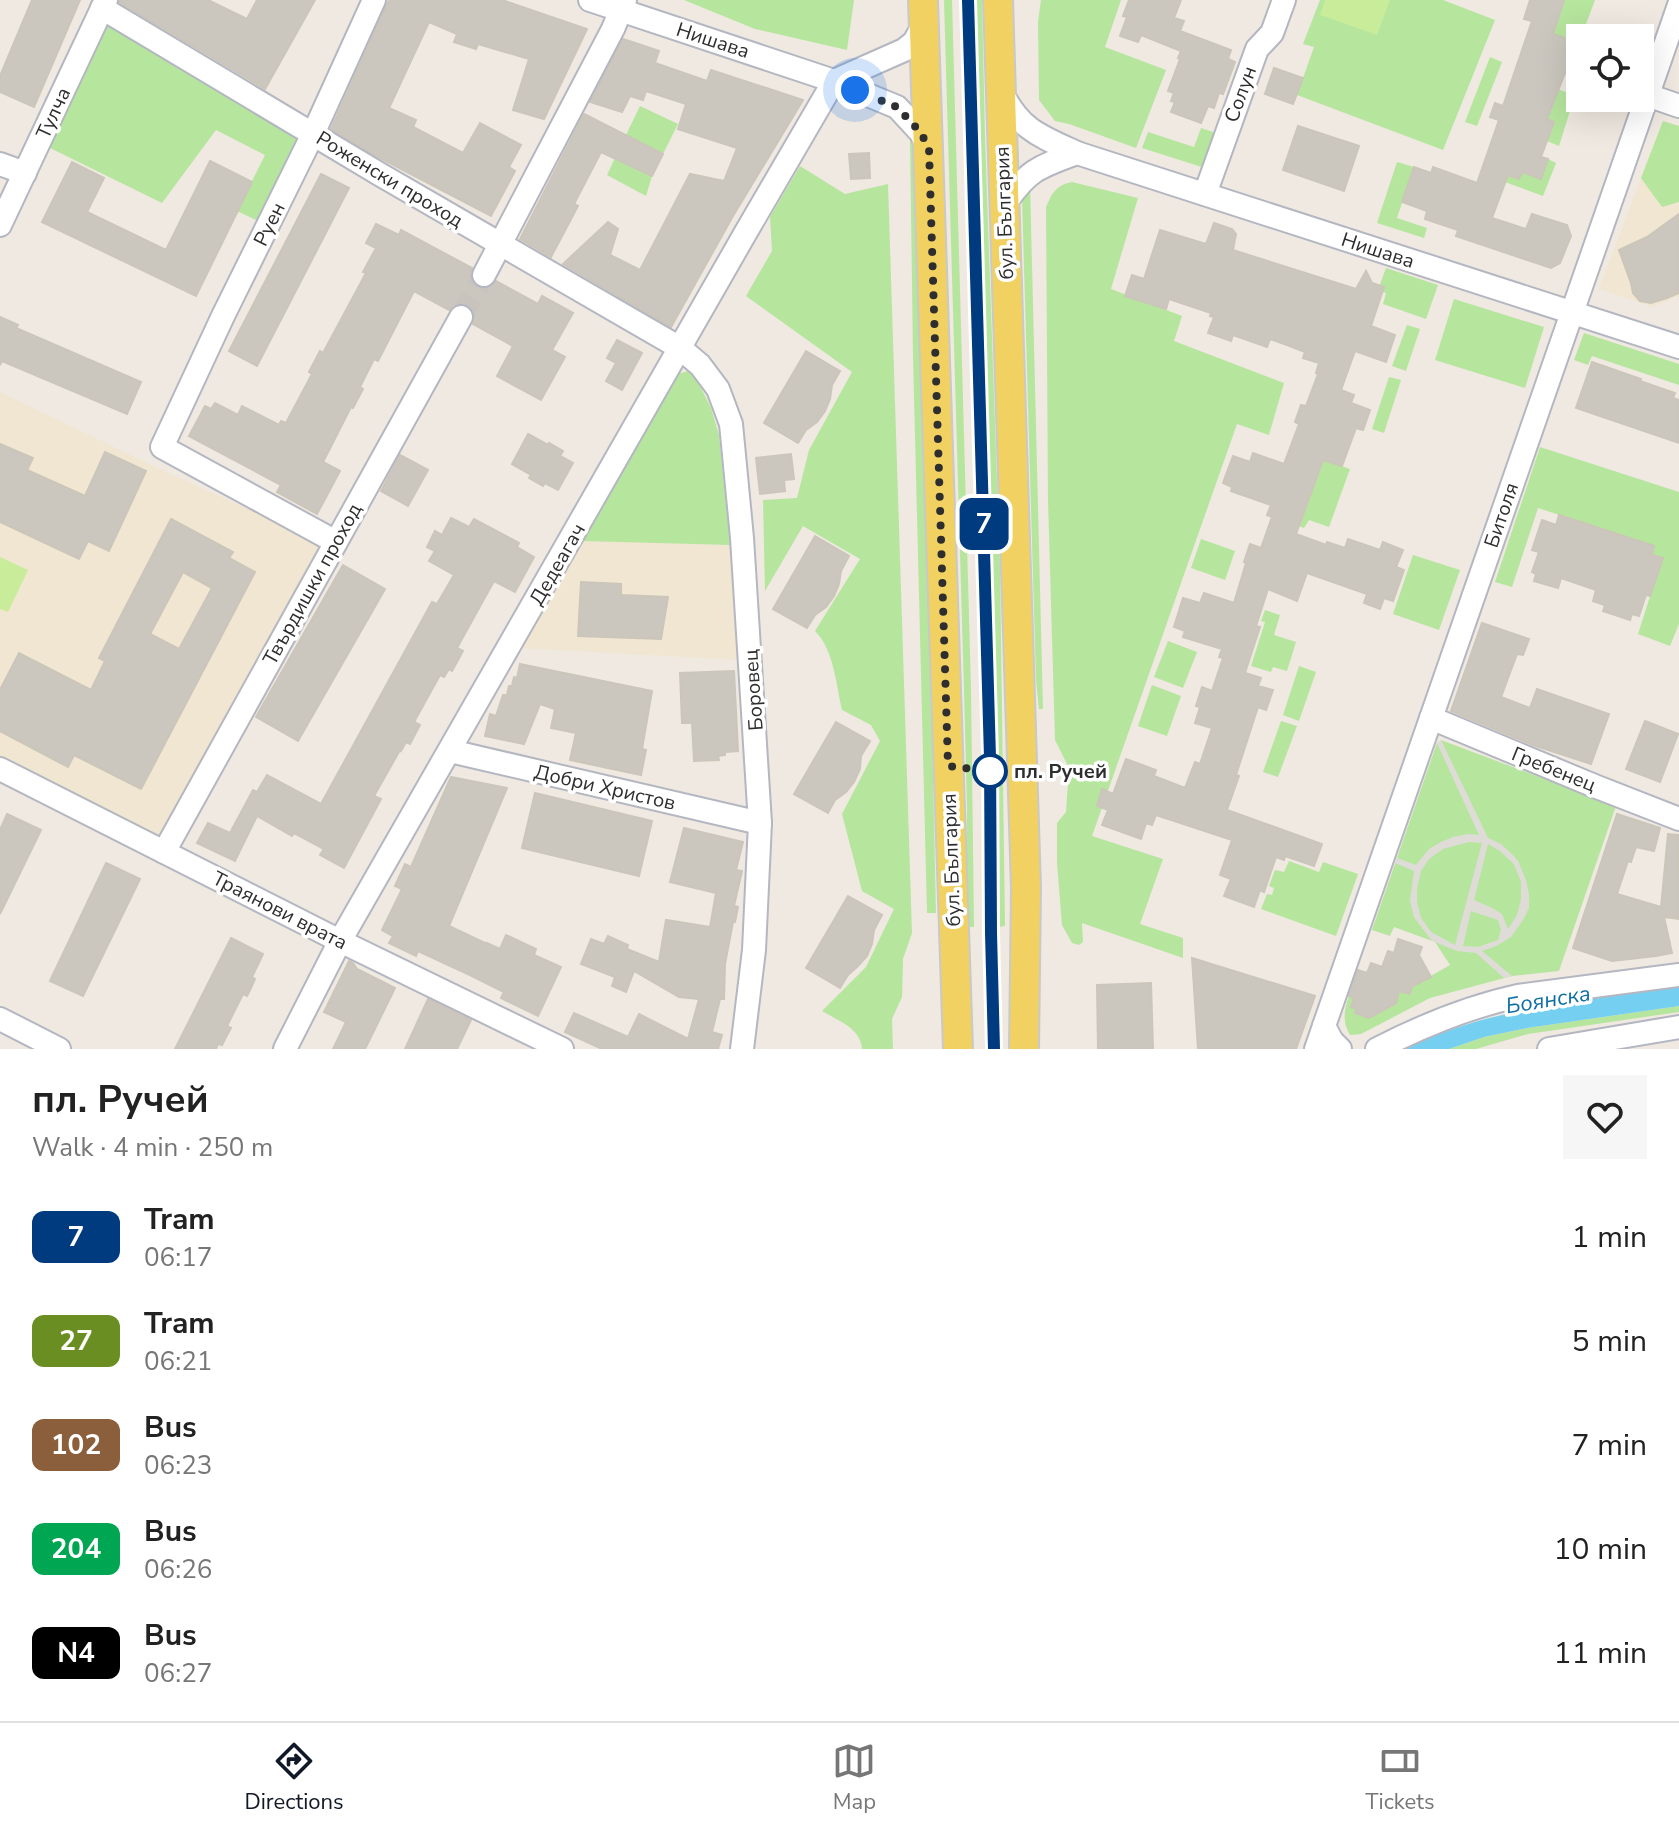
<!DOCTYPE html>
<html lang="en">
<head>
<meta charset="utf-8">
<style>
	body { margin:0; font-family:"Nunito Sans",sans-serif; background:#f6f6f6; color:#222; height:100vh; display:flex; flex-direction:column; font-size:30px; white-space:nowrap }
	* { box-sizing:border-box; margin:0 }
	p { font-size:26px; color:#767676 }
	.icon { flex:none; width:44px; height:44px; fill:none; stroke:currentColor; stroke-width:2; stroke-linecap:round; stroke-linejoin:round }
	.map { position:relative; height:1049px; overflow:hidden }
	.drawer { display:flex; flex-direction:column; background:#fff; flex:1 }
	.drawer>* { flex:none }
	.badge { padding:0 16px; border-radius:12px; font-size:28px; line-height:52px }
	.controls { position:absolute; left:1566px; top:24px; display:grid; gap:16px }
	.controls a { display:grid; place-items:center; width:88px; height:88px; border-radius:0px; background:#fff; box-shadow:0 8px 32px #0002; font-size:40px }
	.you { position:absolute; width:40px; height:40px; margin:-20px; border:6px solid #fff; border-radius:50%; background:#1a73e8; box-shadow:0 0 0 12px #1a73e833 }
	.map>.badge { position:absolute; translate:-50% -50%; box-shadow:0 0 0 4px #fff }
	.round { display:grid; place-items:center; flex:none; width:84px; height:84px; border-radius:0px; background:#f6f6f6 }
	.head { display:flex; align-items:center; justify-content:space-between; height:136px; padding:0 32px }
	h1 { font-size:38px; font-weight:700; line-height:60px }
	ul { padding:0; list-style:none }
	li { display:flex; align-items:center; gap:24px; height:104px; padding:0 32px }
	li div { flex:1 }
	li b { display:block; font-size:30px }
	li em { font-style:normal }
	li .badge { min-width:88px; font-weight:700; text-align:center }
	.tabs { display:flex; justify-content:space-around; align-items:center; height:112px; border-top:2px solid #e0e0e0; background:#fff; font-size:22px; color:#767676 }
	.tabs a { display:grid; justify-items:center; gap:4px }
	.tabs .active { color:#111827 }
	.map>svg:first-child { display:block }
	.education { fill:#f0e6d1 }
	.green { fill:#b6e59e }
	.pitch { fill:#c9ec9a }
	.plaza { fill:#dfdcd8; fill-rule:evenodd }
	.water { fill:#75cff0 }
	.building { fill:#cbc7bf; stroke:#cbc5ba; stroke-width:2; fill-rule:evenodd }
	.lines { fill:none; stroke-linecap:round; stroke-linejoin:round }
	.minor-tunnel { stroke:#c8c4bd; stroke-width:22; stroke-dasharray:22 11; stroke-linecap:butt }
	.minor-casing { stroke:#b4b7c1; stroke-width:26 }
	.major-casing { stroke:#c9c9c9; stroke-width:32 }
	.minor { stroke:#fff; stroke-width:22 }
	.major { stroke:#f2d163; stroke-width:28 }
	.tram { stroke:#a3a6b8; stroke-width:2 }
	.line-casing { stroke:#fff; stroke-width:18 }
	.line { stroke:#003b80; stroke-width:12 }
	.walk { stroke:#2e2e2e; stroke-width:8; stroke-dasharray:0 14.4 }
	.stop-dot { fill:#fff; stroke:#003b80; stroke-width:4 }
	.labels { text-anchor:middle; stroke-width:7; stroke-linejoin:round; paint-order:stroke }
	.street-label { font-size:20px; fill:#2e2e2e; stroke:#fff }
	.stop-label { font-size:20px; font-weight:bold; fill:#2e2e2e; stroke:#fff; text-anchor:start }
	.water-label { font-size:22px; font-style:italic; fill:#0d6fa3; stroke:#fff }
</style>
</head>
<body>
<div class="map">
<svg width="1679" height="1049" viewBox="0 0 1679 1049">
	<rect width="100%" height="100%" fill="#efe9e1"/>
	<!-- education -->
	<g class="education">
		<polygon points="1663,121 1679,126 1679,297 1676,297 1653,307 1599,289"/>
		<polygon points="0,392 164,471 321,542 226,719 159,838 0,756"/>
		<polygon points="582,541 730,545 739,660 521,648"/>
	</g>
	<!-- green -->
	<g class="green">
		<polygon points="684,0 854,0 847,50 755,29"/>
		<polygon points="944,0 952,0 971,689 974,927 966,927 967,808 964,690"/>
		<polygon points="974,0 982,0 985,137 1000,567 1005,926 999,927 991,567"/>
		<polygon points="1041,0 1121,0 1105,47 1166,70 1136,148 1069,124 1055,121 1039,100 1038,22"/>
		<polygon points="1320,0 1443,0 1495,20 1443,150 1297,95 1314,47 1303,44"/>
		<polygon points="1564,0 1595,0 1580,40 1570,40 1553,34 1555,30 1550,27 1559,14"/>
		<polygon points="108,19 303,133 258,221 237,211 265,155 216,130 162,203 48,147"/>
		<polygon points="1490,57 1502,62 1477,126 1465,122"/>
		<polygon points="1554,88 1575,95 1559,146 1547,141 1554,122 1547,119 1554,102"/>
		<polygon points="640,106 678,124 663,154 626,135"/>
		<polygon points="1663,121 1679,126 1679,202 1662,207 1641,178"/>
		<polygon points="1201,128 1219,134 1208,169 1142,148 1148,132 1194,147"/>
		<polygon points="910,137 919,166 920,355 928,545 936,913 927,913 913,356"/>
		<polygon points="615,158 652,176 646,196 607,175"/>
		<polygon points="1548,159 1556,163 1543,196 1505,182 1507,175 1519,179 1522,172 1541,179"/>
		<polygon points="1397,162 1414,167 1397,218 1427,228 1424,238 1377,223"/>
		<path d="M800,166L845,194L888,184L912,933L903,959L902,997L892,1019L893,1049H862C861,1028 838,1021 822,1011L866,967L894,909L862,891L842,814L880,741L871,725L842,710C836,684 834,650 815,631L860,559L803,526L765,591L763,500L797,498L809,450L852,372L746,296L772,251L770,217Z"/>
		<path d="M1072,182L1138,198L1111,289L1182,316L1174,341L1284,383L1269,435L1237,424L1092,836L1163,859L1140,924L1183,938V958L1082,923L1083,942L1079,945L1072,943L1062,925L1057,863V823L1066,812L1069,768L1055,740L1048,500L1046,207C1053,192 1055,186 1072,182Z"/>
		<polygon points="1030,184 1043,709 1039,709 1036,680 1022,198"/>
		<polygon points="1386,268 1438,285 1426,319 1383,304 1386,293 1378,290"/>
		<polygon points="1454,299 1544,327 1525,388 1435,360"/>
		<polygon points="1407,325 1420,329 1406,371 1392,366"/>
		<polygon points="1584,333 1679,364 1679,385 1592,356 1588,365 1574,360"/>
		<polygon points="688,371 699,384 711,408 719,435 730,545 582,541 674,380 678,374"/>
		<polygon points="1389,377 1401,380 1384,433 1372,429"/>
		<polygon points="1540,447 1679,492 1679,624 1670,646 1638,634 1662,559 1652,555 1654,546 1538,508 1512,587 1495,582"/>
		<polygon points="1317,457 1350,469 1329,527 1309,520 1304,528 1288,522 1303,516 1314,484"/>
		<polygon points="1201,539 1235,551 1225,580 1191,568"/>
		<polygon points="1413,555 1460,570 1439,630 1393,614"/>
		<polygon points="1265,610 1280,615 1274,635 1296,642 1287,671 1273,667 1271,672 1251,666 1265,622 1261,621"/>
		<polygon points="1168,641 1197,652 1183,688 1154,677"/>
		<polygon points="1299,666 1316,672 1299,721 1283,715"/>
		<polygon points="1152,685 1181,696 1167,736 1138,726"/>
		<polygon points="1281,721 1297,726 1278,777 1263,772"/>
		<path d="M1441,740L1616,806L1559,971L1512,976L1430,998L1361,1034L1350,1035C1342,1022 1344,1010 1349,996L1354,998L1351,1007L1357,1009L1356,1013L1369,1017L1396,1003L1399,991L1410,993L1413,983L1415,985L1450,965L1435,942L1394,927L1390,936L1372,930L1437,743Z"/>
		<polygon points="1289,861 1319,872 1323,862 1358,874 1336,936 1261,909 1267,894 1272,895 1274,888 1269,886 1275,870 1284,872"/>
		<polygon points="1679,1006 1679,1012 1528,1034 1476,1049 1449,1049 1484,1037 1527,1028"/>
	</g>
	<!-- pitch -->
	<g class="pitch">
		<polygon points="1325,0 1390,0 1377,35 1320,15"/>
		<polygon points="0,557 28,570 8,612 0,609"/>
	</g>
	<!-- plaza -->
	<path class="plaza" d="M1441,740L1488,838L1501,844L1512,854L1518,861L1526,880L1529,894V908L1523,920L1511,937L1496,946L1482,951L1512,976L1504,978L1476,953L1457,951L1432,941L1414,917L1410,901L1414,871L1395,863L1397,858L1416,865L1429,849L1441,842L1453,837L1468,834L1479,835L1437,743ZM1469,842L1482,843L1455,945L1431,932L1421,918L1417,902V888L1421,871L1429,859L1443,849ZM1488,844L1500,851L1514,864L1521,882V899L1517,915L1508,929L1502,914L1492,908L1474,900ZM1471,911L1498,920L1501,930L1498,940L1478,947L1463,946Z"/>
	<!-- water -->
	<path class="water" d="M1679,987V1006L1527,1028L1484,1037L1449,1049H1406C1490,1006 1587,1001 1679,987Z"/>
	<!-- building -->
	<g class="building">
		<polygon points="32,0 80,0 34,107 0,92 0,76"/>
		<polygon points="120,0 208,0 247,19 257,0 315,0 265,89 119,2"/>
		<polygon points="389,0 502,0 587,29 544,119 513,110 529,59 478,44 476,49 454,42 457,34 429,22 389,108 416,120 413,127 463,153 480,123 521,145 509,167 515,171 491,216 374,155 331,129"/>
		<polygon points="1129,0 1181,0 1174,18 1184,21 1180,31 1231,50 1228,59 1235,62 1223,94 1219,93 1214,108 1208,106 1201,123 1171,112 1175,102 1171,101 1174,93 1168,91 1180,59 1178,58 1181,51 1141,35 1138,42 1120,36 1127,17 1123,16"/>
		<polygon points="1530,0 1564,0 1553,34 1570,40 1569,44 1580,48 1580,69 1577,77 1565,73 1547,119 1554,122 1541,157 1548,159 1541,179 1522,172 1519,179 1508,175 1492,218 1526,229 1532,214 1567,225 1571,236 1560,263 1551,268 1456,236 1458,230 1425,219 1427,211 1402,202 1414,167 1431,173 1433,167 1477,183 1499,120 1490,117 1495,103 1503,106 1532,21 1524,19"/>
		<polygon points="623,39 659,51 655,63 707,81 711,70 803,100 733,216 671,327 563,264 608,222 618,229 610,255 640,270 690,174 724,181 737,148 678,129 686,104 646,91 643,100 630,96 622,112 590,102"/>
		<polygon points="1274,68 1303,78 1293,104 1265,94"/>
		<polygon points="584,114 663,154 652,176 601,152 574,204 578,206 551,257 520,239"/>
		<polygon points="1298,126 1359,146 1344,191 1283,170"/>
		<polygon points="869,153 870,178 851,179 849,154"/>
		<polygon points="210,161 252,182 196,296 42,222 72,162 104,178 87,212 166,250"/>
		<polygon points="321,174 349,188 257,366 229,351"/>
		<polygon points="1679,214 1679,293 1667,298 1651,303 1640,301 1633,293 1631,283 1619,250 1647,237"/>
		<polygon points="1214,223 1232,229 1236,234 1233,250 1356,289 1366,271 1372,283 1384,287 1371,326 1395,335 1386,362 1355,351 1341,390 1354,395 1351,403 1370,410 1363,430 1356,428 1342,466 1323,460 1296,534 1326,545 1327,542 1345,548 1348,539 1380,550 1383,542 1403,550 1396,567 1404,570 1393,601 1384,598 1380,609 1364,603 1367,594 1307,573 1297,601 1268,589 1256,626 1260,627 1245,673 1261,678 1258,686 1273,690 1266,710 1258,707 1236,775 1239,776 1227,810 1322,844 1314,866 1285,856 1284,860 1276,857 1264,892 1260,890 1254,907 1224,896 1231,879 1220,875 1232,840 1156,815 1152,825 1146,823 1141,839 1102,825 1108,810 1097,806 1102,789 1113,794 1126,759 1156,770 1154,776 1185,788 1195,762 1200,764 1212,728 1195,723 1200,707 1196,706 1202,687 1212,691 1223,658 1219,657 1222,649 1183,637 1185,631 1174,627 1183,598 1200,603 1204,593 1234,603 1246,563 1244,562 1250,544 1261,548 1272,517 1267,515 1271,505 1231,491 1232,487 1223,483 1233,456 1250,462 1253,453 1284,464 1299,424 1295,422 1301,405 1306,406 1318,374 1316,373 1319,363 1303,358 1305,352 1287,345 1270,339 1267,347 1233,335 1231,341 1208,333 1214,317 1210,316 1211,313 1169,299 1166,309 1125,296 1132,275 1144,279 1160,230 1206,244"/>
		<polygon points="376,224 399,235 401,230 472,268 470,275 472,282 478,288 485,289 491,287 496,281 538,304 542,296 573,313 552,350 565,357 541,400 497,376 513,346 473,324 475,316 473,309 468,305 460,303 453,305 449,310 414,291 378,361 374,359 360,387 363,389 353,408 351,407 323,462 340,471 317,514 277,492 281,485 189,436 205,406 211,409 215,403 238,415 242,406 279,425 281,421 286,423 312,374 309,372 320,351 323,353 366,273 363,272 376,248 366,243"/>
		<polygon points="0,317 18,325 16,328 141,382 127,414 2,361 0,365"/>
		<polygon points="617,340 642,353 622,390 606,381 616,363 607,358"/>
		<polygon points="806,351 840,371 832,385 830,399 825,411 817,422 806,430 798,443 764,423"/>
		<polygon points="1592,362 1641,379 1640,381 1675,393 1673,398 1679,400 1679,443 1576,408"/>
		<polygon points="528,434 548,445 549,443 563,451 560,456 573,463 558,490 545,483 543,486 529,478 531,475 512,464"/>
		<polygon points="0,444 33,458 27,470 85,496 105,452 146,471 109,551 88,541 79,559 0,522"/>
		<polygon points="791,454 794,479 784,480 785,491 760,494 756,458"/>
		<polygon points="400,455 428,470 408,506 381,491"/>
		<polygon points="1559,515 1654,546 1652,555 1663,558 1650,596 1646,595 1639,616 1632,614 1630,620 1603,611 1605,605 1593,601 1596,590 1561,578 1558,588 1534,581 1536,574 1532,572 1539,552 1532,550 1542,520 1556,525"/>
		<polygon points="451,518 469,527 474,519 519,543 517,547 534,557 515,592 494,581 457,648 463,651 452,671 449,669 444,677 440,675 414,722 420,725 410,744 406,742 401,751 400,750 374,796 381,799 344,868 320,855 324,849 294,833 292,836 257,816 235,861 197,843 208,823 230,833 253,790 257,792 267,775 321,804 432,602 437,604 454,575 429,561 435,551 427,547 435,531 442,535"/>
		<path d="M171,519L233,552L229,558L255,572L141,789L74,755L68,767L0,731V690L19,653L91,690L105,661L99,658ZM183,572L212,588L179,649L150,634Z"/>
		<polygon points="815,536 849,556 841,571 839,584 834,596 826,607 815,615 807,628 773,609"/>
		<polygon points="343,565 385,589 298,741 256,717"/>
		<polygon points="581,582 621,584 621,595 668,597 661,639 578,636"/>
		<polygon points="1482,623 1529,639 1523,655 1517,654 1501,697 1530,708 1537,689 1609,714 1591,764 1533,745 1451,711"/>
		<polygon points="520,664 652,691 642,749 646,750 641,775 570,760 576,733 551,728 555,709 540,704 524,744 485,736 490,714 496,716 503,695 507,695 509,686 512,686 514,677 517,678"/>
		<polygon points="734,671 738,751 725,752 725,755 718,756 719,760 694,761 692,723 682,723 680,673"/>
		<polygon points="1645,721 1678,734 1660,782 1626,769"/>
		<polygon points="836,722 870,741 861,756 860,769 854,782 846,792 835,800 828,813 794,794"/>
		<polygon points="451,777 507,788 449,926 487,944 487,943 500,949 506,935 536,949 534,955 561,967 538,1016 501,998 504,992 472,976 418,951 416,956 389,943 393,936 382,930 402,889 395,886 405,864 411,867"/>
		<polygon points="535,793 652,821 639,876 522,848"/>
		<polygon points="7,814 41,830 0,914 0,830"/>
		<polygon points="1617,814 1660,828 1654,851 1636,847 1631,862 1628,861 1617,894 1661,907 1668,834 1679,835 1679,919 1664,917 1672,953 1656,956 1612,961 1573,948"/>
		<polygon points="684,828 743,842 736,870 742,871 734,906 738,907 735,922 733,922 725,964 724,999 720,999 712,1032 722,1035 718,1049 602,1049 565,1032 574,1013 628,1037 639,1014 688,1039 699,999 679,997 634,971 626,992 612,986 615,977 581,964 591,939 604,944 608,936 628,945 627,949 659,962 666,920 710,927 716,893 670,882"/>
		<polygon points="106,863 140,879 83,996 50,981"/>
		<polygon points="848,896 882,915 874,930 872,944 867,956 858,966 848,975 840,988 806,968"/>
		<polygon points="231,938 263,954 252,977 255,979 251,988 247,996 243,994 227,1026 231,1028 226,1037 222,1045 218,1044 216,1049 175,1049"/>
		<polygon points="1398,939 1422,947 1419,955 1431,977 1412,986 1410,994 1399,991 1396,1003 1369,1018 1355,1013 1357,1009 1351,1007 1354,998 1349,996 1358,970 1367,973 1371,963 1382,967 1388,951 1394,953"/>
		<polygon points="1192,958 1315,996 1296,1049 1198,1049"/>
		<polygon points="349,961 353,963 357,969 395,988 365,1049 333,1049 346,1022 324,1012"/>
		<polygon points="1151,983 1153,1049 1098,1049 1097,985"/>
		<polygon points="428,999 471,1020 457,1049 405,1049"/>
	</g>
	<g class="lines">
		<!-- minor-tunnel -->
		<polyline class="minor-tunnel" points="461,317 484,275"/>
		<!-- minor casing -->
		<g class="minor-casing">
			<g id="minor">
				<polyline points="590,0 834,81 897,107 921,133 929,149"/>
				<polyline points="102,8 381,175 680,348 700,365 718,389 731,424 742,538 760,823 754,950 742,1049"/>
				<polyline points="834,81 904,50 914,42 924,24"/>
				<path d="M1001,91C1020,130 1040,136 1077,153L1679,347"/>
				<polyline points="1647,95 1679,106"/>
				<polyline points="0,164 25,173"/>
				<polyline points="1205,194 1257,49 1272,33 1284,0"/>
				<path d="M1004,205C1028,170 1038,167 1077,153"/>
				<polyline points="0,225 106,0"/>
				<polyline points="484,275 613,29 625,0"/>
				<polyline points="336,542 162,447 223,316 313,134 374,0"/>
				<polyline points="1431,718 1597,787 1679,819"/>
				<polyline points="450,751 760,823"/>
				<polyline points="0,769 340,941 562,1049"/>
				<polyline points="164,852 461,317"/>
				<polyline points="0,1019 59,1049"/>
				<polyline points="1324,1026 1332,1041 1340,1049"/>
				<polyline points="285,1049 340,941 746,232 834,81"/>
				<polyline points="1316,1049 1679,5"/>
				<path d="M1377,1049C1422,1026 1468,1007 1518,996L1679,975"/>
				<polyline points="1549,1049 1679,1027"/>
			</g>
		</g>
		<!-- major casing -->
		<g class="major-casing">
			<g id="major">
				<polyline points="923,0 958,1049"/>
				<polyline points="998,0 1026,888 1024,1049"/>
			</g>
		</g>
		<!-- minor -->
		<use href="#minor" class="minor"/>
		<!-- major -->
		<use href="#major" class="major"/>
		<!-- tram -->
		<polyline class="tram" points="968,0 990,757 991,933 994,1049"/>
	</g>
	<g class="lines">
		<!-- line casing -->
		<g class="line-casing">
			<polyline id="line" points="968,0 990,757 991,933 994,1049"/>
		</g>
		<!-- line -->
		<use href="#line" class="line"/>
		<!-- walk -->
		<polyline class="walk" points="855,90 897,107 921,133 929,149 948,766 990,771"/>
	</g>
	<!-- markers -->
	<circle class="stop-dot" cx="990" cy="771" r="16"/>
	<g class="labels">
		<!-- street labels -->
		<g class="street-label">
			<text transform="translate(713 40) rotate(18)" y="7">Нишава</text>
			<text transform="translate(1240 94) rotate(-70)" y="7">Солун</text>
			<text transform="translate(53 113) rotate(-65)" y="7">Тулча</text>
			<text transform="translate(390 179) rotate(31)" y="7">Роженски проход</text>
			<text transform="translate(1004 213) rotate(-92)" y="7">бул. България</text>
			<text transform="translate(269 224) rotate(-64)" y="7">Руен</text>
			<text transform="translate(1378 250) rotate(18)" y="7">Нишава</text>
			<text transform="translate(1501 515) rotate(-71)" y="7">Битоля</text>
			<text transform="translate(557 564) rotate(-60)" y="7">Дедеагач</text>
			<text transform="translate(312 584) rotate(-61)" y="7">Твърдишки проход</text>
			<text transform="translate(753 690) rotate(-94)" y="7">Боровец</text>
			<text transform="translate(1554 769) rotate(22)" y="7">Гребенец</text>
			<text transform="translate(605 787) rotate(13)" y="7">Добри Христов</text>
			<text transform="translate(951 860) rotate(-92)" y="7">бул. България</text>
			<text transform="translate(280 910) rotate(27)" y="7">Траянови врата</text>
		</g>
		<!-- stop labels -->
		<g class="stop-label">
			<text x="1014" y="778">пл. Ручей</text>
		</g>
		<!-- water labels -->
		<g class="water-label">
			<text transform="translate(1548 999) rotate(-9)" y="8">Боянска</text>
		</g>
	</g>
</svg>
<div class="controls">
<a><svg class="icon" aria-label="locate" viewBox="0 0 24 24"><circle cx="12" cy="12" r="6"/><path d="M12 2v4M12 18v4M2 12h4M18 12h4"/></svg></a>
</div>
<div class="you" style="left:855px;top:90px"></div>
<b class="badge" style="left:984px;top:524px;background:#003b80;color:#fff">7</b>
</div>
<section class="drawer">
<div class="head"><div><h1>пл. Ручей</h1><p>Walk · 4 min · 250 m</p></div><a class="round"><svg class="icon" aria-label="heart" viewBox="0 0 24 24"><path d="M12 20l-8-8c-3-5 5-10 8-4 3-6 11-1 8 4z"/></svg></a></div>
<ul>
<li><span class="badge" style="background:#003b80;color:#fff">7</span><div><b>Tram</b><p>06:17</p></div><em>1 min</em></li>
<li><span class="badge" style="background:#6b8e23;color:#fff">27</span><div><b>Tram</b><p>06:21</p></div><em>5 min</em></li>
<li><span class="badge" style="background:#8b5e3c;color:#fff">102</span><div><b>Bus</b><p>06:23</p></div><em>7 min</em></li>
<li><span class="badge" style="background:#00a651;color:#fff">204</span><div><b>Bus</b><p>06:26</p></div><em>10 min</em></li>
<li><span class="badge" style="background:#000;color:#fff">N4</span><div><b>Bus</b><p>06:27</p></div><em>11 min</em></li>
</ul>
</section>
<nav class="tabs">
<a class="active"><svg class="icon" aria-label="directions" viewBox="0 0 24 24"><path d="M12 3l9 9-9 9-9-9zM9 14v-3h6M13 9l2 2-2 2"/></svg>Directions</a>
<a><svg class="icon" aria-label="map" viewBox="0 0 24 24"><path d="M3 6l6-2 6 2 6-2v14l-6 2-6-2-6 2zM9 4v14M15 6v14"/></svg>Map</a>
<a><svg class="icon" aria-label="tickets" viewBox="0 0 24 24"><path d="M3 7h18v10H3zM15 7v10"/></svg>Tickets</a>
</nav>
</body>
</html>
